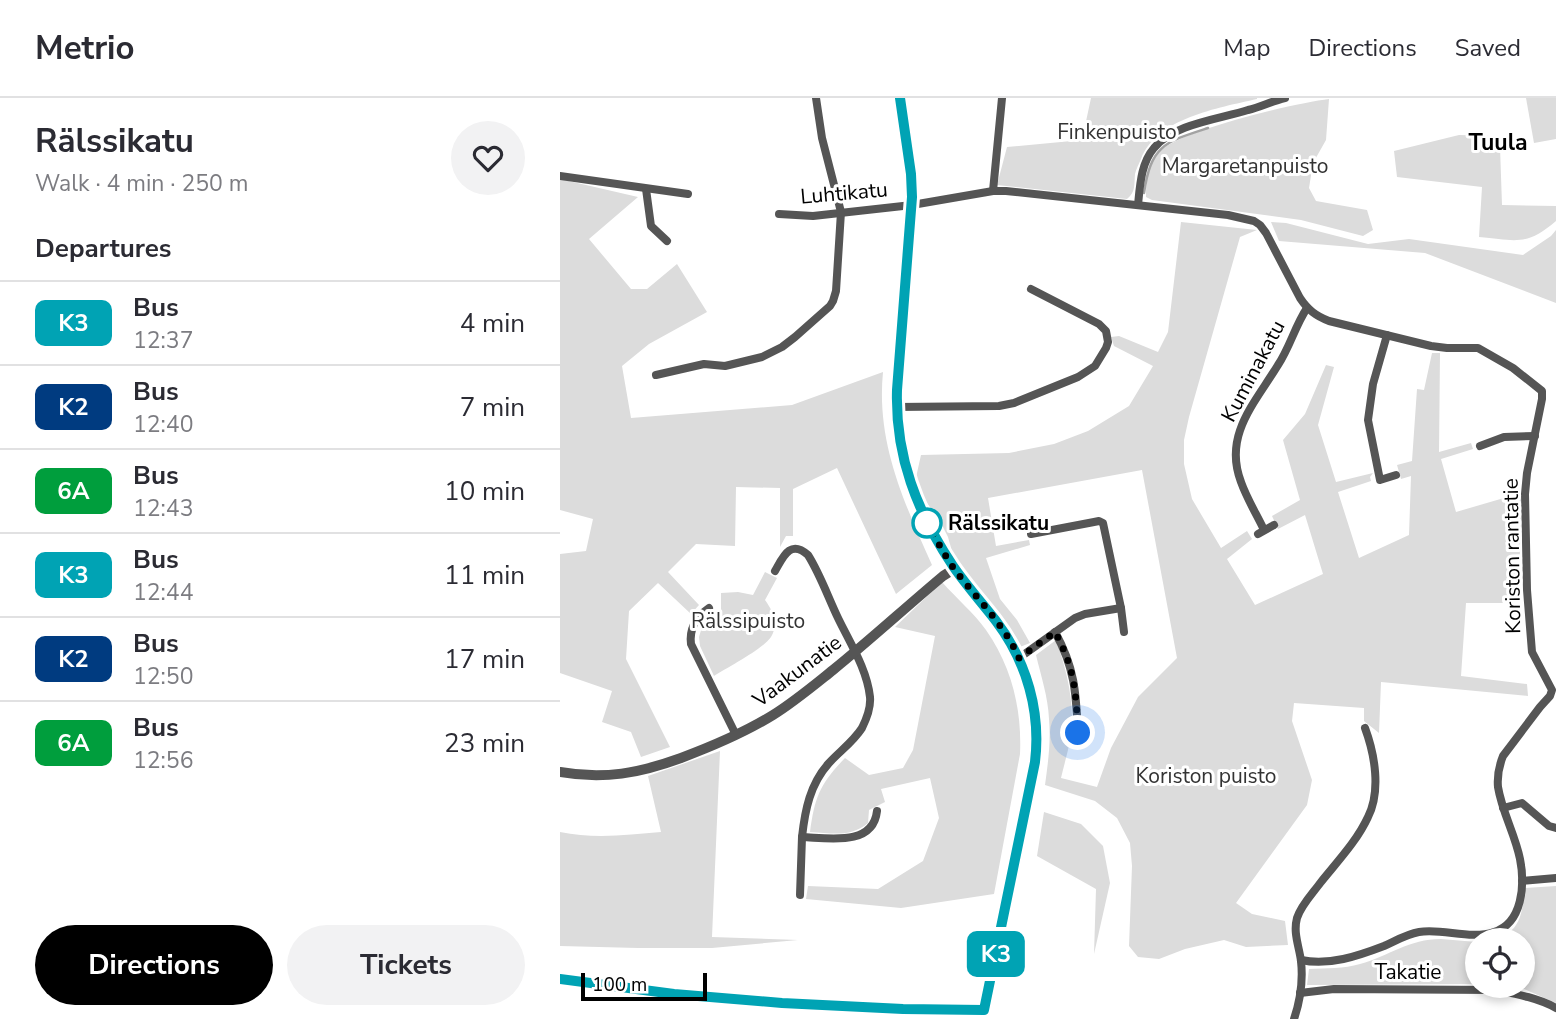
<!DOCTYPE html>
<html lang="en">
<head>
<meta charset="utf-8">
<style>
	body { margin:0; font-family:"Nunito Sans",sans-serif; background:#f2f2f3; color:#2b2b33; height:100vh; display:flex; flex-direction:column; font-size:26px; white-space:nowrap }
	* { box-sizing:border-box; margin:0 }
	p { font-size:23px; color:#7c7c81 }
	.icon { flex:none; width:38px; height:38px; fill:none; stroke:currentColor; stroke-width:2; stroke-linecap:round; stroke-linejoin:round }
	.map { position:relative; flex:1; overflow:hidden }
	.panel { display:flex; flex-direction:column; background:#fff; width:560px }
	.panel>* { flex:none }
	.badge { padding:0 14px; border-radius:10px; font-size:24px; line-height:46px }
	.tools { position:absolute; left:905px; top:830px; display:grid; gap:14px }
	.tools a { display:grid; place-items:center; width:70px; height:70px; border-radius:50%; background:#fff; box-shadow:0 4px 10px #0003; font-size:35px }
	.scale { position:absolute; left:21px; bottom:18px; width:126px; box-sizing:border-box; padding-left:7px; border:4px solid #000; border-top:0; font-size:19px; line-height:24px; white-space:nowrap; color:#000; -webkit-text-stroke:5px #fff; paint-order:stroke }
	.you { position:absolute; width:35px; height:35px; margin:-18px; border:5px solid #fff; border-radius:50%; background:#1a73e8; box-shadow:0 0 0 10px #1a73e833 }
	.map>.badge { position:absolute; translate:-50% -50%; box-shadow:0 0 0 4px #fff }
	h2 { padding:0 35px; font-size:26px; line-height:63px }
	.round { display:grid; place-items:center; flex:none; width:74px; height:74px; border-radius:37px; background:#f2f2f3 }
	.headline { display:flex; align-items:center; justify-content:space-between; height:119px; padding:0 35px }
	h1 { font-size:33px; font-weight:700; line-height:52px }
	.action { display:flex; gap:14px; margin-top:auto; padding:14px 35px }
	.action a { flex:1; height:80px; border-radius:42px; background:#000; color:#fff; font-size:28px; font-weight:700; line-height:80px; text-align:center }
	.action a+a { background:#f2f2f3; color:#2b2b33 }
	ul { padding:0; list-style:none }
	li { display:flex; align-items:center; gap:21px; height:84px; padding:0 35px; border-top:2px solid #e1e1e2 }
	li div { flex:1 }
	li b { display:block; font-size:26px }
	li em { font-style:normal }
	li .badge { min-width:77px; font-weight:700; text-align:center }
	header { display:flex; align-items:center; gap:42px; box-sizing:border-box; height:98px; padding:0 35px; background:#fff; border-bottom:2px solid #e1e1e2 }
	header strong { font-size:33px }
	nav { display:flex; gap:38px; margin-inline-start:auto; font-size:24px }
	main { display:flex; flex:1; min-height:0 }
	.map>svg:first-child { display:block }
	.green { fill:#dcdcdc }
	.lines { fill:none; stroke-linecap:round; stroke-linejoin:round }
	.stream { stroke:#a3a3a3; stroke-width:2.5 }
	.minor { stroke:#555; stroke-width:8 }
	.tertiary { stroke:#555; stroke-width:10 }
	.line-casing { stroke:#fff; stroke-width:16 }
	.line { stroke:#00a3b4; stroke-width:10 }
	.walk { stroke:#000; stroke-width:7; stroke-dasharray:0 12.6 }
	.stop-dot { fill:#fff; stroke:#00a3b4; stroke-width:3.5 }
	.labels { text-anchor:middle; stroke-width:6; stroke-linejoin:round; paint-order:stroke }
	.park-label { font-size:21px; fill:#333; stroke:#fff }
	.street-label { font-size:21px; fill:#000; stroke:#fff }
	.stop-label { font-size:21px; font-weight:bold; fill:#000; stroke:#fff; text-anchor:start }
	.neighbourhood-label { font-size:23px; font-weight:bold; fill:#000; stroke:#fff }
</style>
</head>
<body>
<header>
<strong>Metrio</strong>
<nav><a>Map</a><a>Directions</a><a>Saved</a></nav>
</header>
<main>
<section class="panel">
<div class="headline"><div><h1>Rälssikatu</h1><p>Walk · 4 min · 250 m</p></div><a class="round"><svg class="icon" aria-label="heart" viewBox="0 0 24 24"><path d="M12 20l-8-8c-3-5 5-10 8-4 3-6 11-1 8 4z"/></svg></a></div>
<h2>Departures</h2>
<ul>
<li><span class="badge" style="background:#00a3b4;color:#fff">K3</span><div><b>Bus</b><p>12:37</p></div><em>4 min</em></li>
<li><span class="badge" style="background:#003b80;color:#fff">K2</span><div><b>Bus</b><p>12:40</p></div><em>7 min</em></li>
<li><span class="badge" style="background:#009e3d;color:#fff">6A</span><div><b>Bus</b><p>12:43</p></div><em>10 min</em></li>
<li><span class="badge" style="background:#00a3b4;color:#fff">K3</span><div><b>Bus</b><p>12:44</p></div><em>11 min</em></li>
<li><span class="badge" style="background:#003b80;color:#fff">K2</span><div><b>Bus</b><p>12:50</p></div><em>17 min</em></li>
<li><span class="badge" style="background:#009e3d;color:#fff">6A</span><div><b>Bus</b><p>12:56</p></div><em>23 min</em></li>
</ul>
<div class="action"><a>Directions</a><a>Tickets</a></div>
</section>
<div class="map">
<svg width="996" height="921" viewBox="0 0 996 921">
	<rect width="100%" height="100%" fill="#fff"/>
	<!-- green -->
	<g class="green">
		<path d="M531,0H697V1C658,10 597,20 581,61C579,66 576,71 575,76C574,86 576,94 567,101L437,87L447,49L522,42Z"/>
		<polygon points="966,0 996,0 996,41 974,45"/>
		<path d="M769,1L766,42L753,65L749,90L756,103L807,112L813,132L803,138L741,122L592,102L586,99C586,87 587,67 595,57C615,33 735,5 769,1Z"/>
		<path d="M899,37L934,38L940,49L942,107L996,108V123C966,149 955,142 919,139L922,89L837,79L834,53Z"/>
		<path d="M0,81L78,99L29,141L71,191H87L117,166L147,214L89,246L62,268L71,320L232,307L323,274C316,345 344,404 372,467L336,496L277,370L233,391V438H226L220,449V390L176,389L175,448L136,446L108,474L139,507L131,516L98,485L69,513L66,561L110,649L81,659L71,634L42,624L52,593L0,575V456L26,453L33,421L0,412Z"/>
		<path d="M621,124L697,132L680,139L629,319L624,342V366L632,401L661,450L687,433L692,441L667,461L695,507L763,476L745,417L718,431L712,418L740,402L723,342L745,316L766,267L774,269L758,327L776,384L813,375L810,379L811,383L778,394L799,460L849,437L851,378L841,381L837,367L852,363L857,291L864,292L872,255H880L879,354L911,345L913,351L881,361L896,414L961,395L959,505H906L901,578L967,586L968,598L821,584L819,635L804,623V610L734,605L732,623L752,682L747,707L676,805L692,816L725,823L728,847L686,849L664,842L625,851L599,861L578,859L569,848L572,768L570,745L557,720L535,703L485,687C488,665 491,644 489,621C488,599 481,578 476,557L496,542C507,573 516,608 510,642C508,654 504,667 501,680L537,689L551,650L578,599L617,560L582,372L428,400L436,448L469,442L470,447L426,460L440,501L457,522L470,545L460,549L393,457L388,439L380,423L359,394L355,384L361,357L449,355L494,346L528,333L569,308L593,268L554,248L551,239L559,238L598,254L608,234Z"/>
		<polygon points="711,124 726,125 808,146 849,141 963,157 991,138 996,132 996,205 865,155 719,143"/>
		<path d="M205,474L217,480L205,502C213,513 219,526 211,539C203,551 168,569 154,578L140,548L139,539L144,522H161V495L178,494L193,497Z"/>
		<path d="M382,484C396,500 414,515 426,532C452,569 462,612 460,656L434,796L341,810L246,801L248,788L318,791L363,763L379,720L370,680L321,691L325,704L309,712L308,725C290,740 272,735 250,734C255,698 260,686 285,660L309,677L343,670L353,652L375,538L335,529Z"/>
		<path d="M160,653L152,839L238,842L152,850H78L0,848V734C33,741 68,737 101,734L88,678Z"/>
		<polygon points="484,714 521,726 543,748 550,785 534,856 536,791 477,758"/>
		<path d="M996,788V905L964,891L933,887H962V842H937C962,831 962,814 965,790Z"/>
		<path d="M881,841L917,844V886L747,887L749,871C766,870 784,871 800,866C829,858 849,841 881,841Z"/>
	</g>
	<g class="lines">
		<!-- stream -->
		<path class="stream" d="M584,95C591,47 605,44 648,30"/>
		<!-- minor -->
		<g class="minor">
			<polyline points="0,78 128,96"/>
			<polyline points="86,91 91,128 107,143"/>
			<polyline points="433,93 442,0"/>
			<path d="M578,107C580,87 581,65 594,50C613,26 660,21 688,12C701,9 712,3 725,0"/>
			<path d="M219,116L253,118L352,107L433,93H446L668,117L694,123L700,127L706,135L740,200C748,212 756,218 769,223L871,248L887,250H918L953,270L982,293V301L967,375L965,396L967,492L972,554L992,592L990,598L980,609L943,658C939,668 937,678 938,689C942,714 955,736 960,761C965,786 963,825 934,834C910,842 883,830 859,834C847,836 835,843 824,848C798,858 769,868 741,862"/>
			<polyline points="827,237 813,286 808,322 820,382 836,377"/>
			<polyline points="96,277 144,266 165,268 202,259 222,249 235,239 270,208 273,203 276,193 281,114 262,40 256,0"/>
			<polyline points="336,309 439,308 454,305 518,279 535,268 546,250 548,244 546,233 539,226 471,191"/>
			<polyline points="920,348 944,339 975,338"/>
			<path d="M704,432C697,417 687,401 681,384C663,337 695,305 718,267C730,249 735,228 747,210"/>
			<polyline points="471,436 534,424 539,423 543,425 561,510 564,534"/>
			<polyline points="698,436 714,427"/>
			<path d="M215,473C223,459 230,441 248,457C260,476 268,499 278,520C290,545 307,571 310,599C311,610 307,620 302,630C293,644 280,653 269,665C250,686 245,712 242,739C268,740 313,749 317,713"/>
			<path d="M149,510C136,519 129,530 131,546L176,637"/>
			<path d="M495,534C515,570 516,595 518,635"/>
			<polyline points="459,560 515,520 525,516 561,510"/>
			<polyline points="943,710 962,705 989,728 996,730"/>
			<polyline points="962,783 996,780"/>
			<polyline points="240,797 242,739"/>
			<path d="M740,895L774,891L936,892C956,896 978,900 996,910"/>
			<path d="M734,921C740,903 743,881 741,863C739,848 733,835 737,820C741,807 753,795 761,784C777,764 797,743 808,719C821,693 815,657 805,630"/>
		</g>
		<!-- tertiary -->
		<g class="tertiary">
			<path d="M0,674C44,682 80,675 121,660C153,648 184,635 213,617C234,604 253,588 273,572C310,542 346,509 383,478L394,471"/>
			<path d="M0,881L114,896L222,905L343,911L424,912L475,665C481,614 467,564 436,523C422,505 405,488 393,468C356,413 335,359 337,292L352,99L351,76L340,0"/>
		</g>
	</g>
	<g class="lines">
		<!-- line casing -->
		<g class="line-casing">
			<path id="line" d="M0,881L114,896L222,905L343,911L424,912L475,664C481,614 467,564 436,523C422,505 406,487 393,468C357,414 335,358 337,292L352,99L351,76L340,0"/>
		</g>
		<!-- line -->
		<use href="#line" class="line"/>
		<!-- walk -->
		<path class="walk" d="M367,425C376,440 384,457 395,472C417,501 444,526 459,560L495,534C515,570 516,595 518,635"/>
	</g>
	<!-- markers -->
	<circle class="stop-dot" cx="367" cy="425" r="14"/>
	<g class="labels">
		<!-- park labels -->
		<g class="park-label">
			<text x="557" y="41">Finkenpuisto</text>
			<text x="685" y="75">Margaretanpuisto</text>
			<text x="188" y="530">Rälssipuisto</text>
			<text x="646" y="685">Koriston puisto</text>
		</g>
		<!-- street labels -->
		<g class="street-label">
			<text transform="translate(284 95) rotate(-5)" y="7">Luhtikatu</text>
			<text transform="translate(693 273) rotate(-62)" y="7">Kuminakatu</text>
			<text transform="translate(952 458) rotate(-91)" y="7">Koriston rantatie</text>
			<text transform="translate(237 573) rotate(-37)" y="7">Vaakunatie</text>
			<text x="848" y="881">Takatie</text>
		</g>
		<!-- stop labels -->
		<g class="stop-label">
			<text x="388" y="432">Rälssikatu</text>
		</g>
		<!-- neighbourhood labels -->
		<g class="neighbourhood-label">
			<text x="938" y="52">Tuula</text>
		</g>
	</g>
</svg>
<div class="tools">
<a><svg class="icon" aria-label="locate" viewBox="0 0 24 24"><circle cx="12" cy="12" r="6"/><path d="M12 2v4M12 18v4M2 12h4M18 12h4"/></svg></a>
</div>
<div class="scale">100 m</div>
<div class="you" style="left:518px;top:635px"></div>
<b class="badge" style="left:436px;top:856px;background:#00a3b4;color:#fff">K3</b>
</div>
</main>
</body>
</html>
